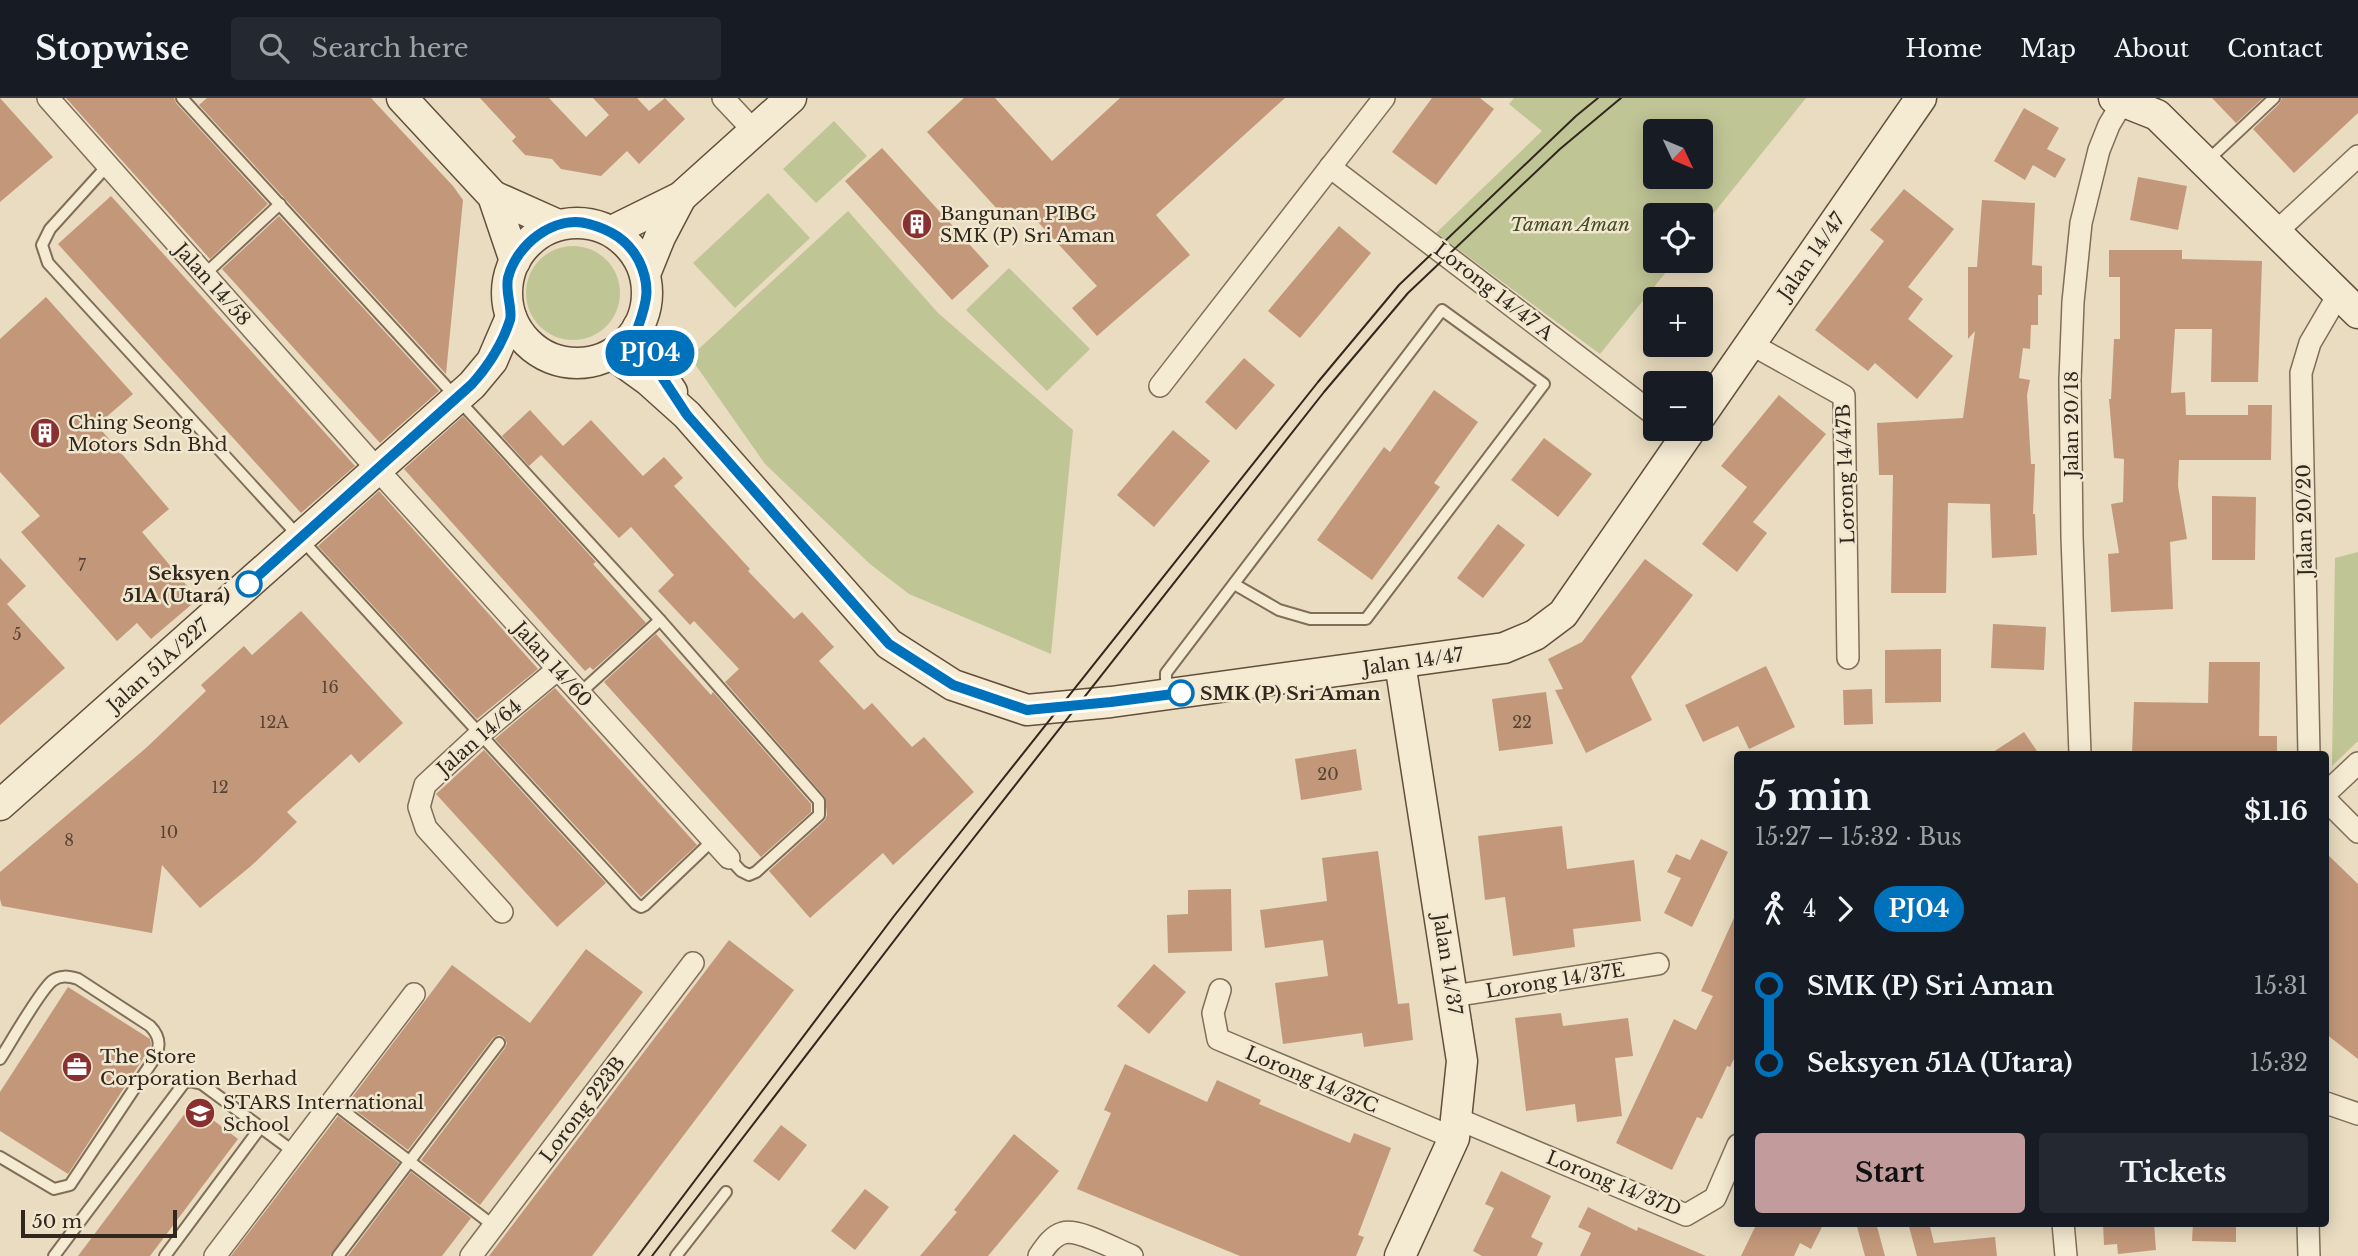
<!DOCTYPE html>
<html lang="en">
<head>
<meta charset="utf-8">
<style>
	body { margin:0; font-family:"Libre Baskerville",serif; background:#242831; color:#f1f3f6; height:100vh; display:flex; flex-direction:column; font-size:26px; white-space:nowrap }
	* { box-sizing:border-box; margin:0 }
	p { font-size:23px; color:#9ea1a6 }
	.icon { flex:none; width:38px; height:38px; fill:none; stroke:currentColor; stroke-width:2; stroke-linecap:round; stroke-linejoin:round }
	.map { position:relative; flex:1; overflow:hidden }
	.sheet { position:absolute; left:1734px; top:653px; width:595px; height:476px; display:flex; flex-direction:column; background:#171b24; border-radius:7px; box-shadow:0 4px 18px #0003 }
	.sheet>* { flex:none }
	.badge { padding:0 14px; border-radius:23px; font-size:24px; line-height:46px }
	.needle { width:46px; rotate:134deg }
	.controls { position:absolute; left:1643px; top:21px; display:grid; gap:14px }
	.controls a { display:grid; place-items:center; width:70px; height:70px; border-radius:7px; background:#171b24; box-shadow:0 4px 18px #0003; font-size:35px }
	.scale { position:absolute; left:21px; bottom:18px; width:156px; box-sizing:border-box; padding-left:7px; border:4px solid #31271d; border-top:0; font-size:19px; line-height:24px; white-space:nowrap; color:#31271d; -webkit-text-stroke:5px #f1e7cf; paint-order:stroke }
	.map>.badge { position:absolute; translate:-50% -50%; box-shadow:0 0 0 4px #fff }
	.legs { display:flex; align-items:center; gap:10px; height:77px; padding:0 21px; font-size:23px }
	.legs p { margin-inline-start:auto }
	.head { display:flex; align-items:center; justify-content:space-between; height:119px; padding:0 21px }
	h1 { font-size:38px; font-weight:700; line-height:52px }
	.action { display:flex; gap:14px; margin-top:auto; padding:14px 21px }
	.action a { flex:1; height:80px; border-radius:7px; background:#c29b9d; color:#111; font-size:28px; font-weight:700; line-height:80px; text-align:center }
	.action a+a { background:#242831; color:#f1f3f6 }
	ul { padding:0 21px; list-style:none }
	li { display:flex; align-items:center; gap:24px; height:77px; font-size:26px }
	li i { display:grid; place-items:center; width:10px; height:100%; margin:0 9px; background:currentColor }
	li i::after { content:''; width:18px; height:18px; margin:-9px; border:5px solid; border-radius:50%; background:#171b24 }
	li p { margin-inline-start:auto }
	li:first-child i { background:linear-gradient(#0000 50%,currentColor 0) }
	li:last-child i { background:linear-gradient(currentColor 50%,#0000 0) }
	header { display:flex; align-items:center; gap:42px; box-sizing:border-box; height:98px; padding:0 35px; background:#171b24; border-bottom:2px solid #363941 }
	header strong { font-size:33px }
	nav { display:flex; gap:38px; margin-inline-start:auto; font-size:24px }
	.search { width:490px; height:63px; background:#242831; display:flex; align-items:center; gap:18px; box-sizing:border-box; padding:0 24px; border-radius:7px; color:#9ea1a6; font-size:26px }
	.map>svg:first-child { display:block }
	.green { fill:#c0c596; fill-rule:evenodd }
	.building { fill:#c3987a }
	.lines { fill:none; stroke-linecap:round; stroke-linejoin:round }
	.lane-casing { stroke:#806e5a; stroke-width:14 }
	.street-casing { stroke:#806e5a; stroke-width:24 }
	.secondary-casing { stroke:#624f3d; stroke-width:33 }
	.lane { stroke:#f5ead2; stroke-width:10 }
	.street { stroke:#f5ead2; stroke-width:21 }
	.secondary { stroke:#f5ead2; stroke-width:30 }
	.tram { stroke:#31271d; stroke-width:2 }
	.line-1-casing { stroke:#fff; stroke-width:16 }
	.line-1 { stroke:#0072bc; stroke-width:10 }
	.stop-1-dot { fill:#fff; stroke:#0072bc; stroke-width:3.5 }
	.labels { text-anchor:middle; stroke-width:5; stroke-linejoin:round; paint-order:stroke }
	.number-label { font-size:16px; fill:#564334 }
	.poi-label { font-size:19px; fill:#31271d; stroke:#f1e7cf; text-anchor:start }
	.park-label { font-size:19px; font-style:italic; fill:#424c25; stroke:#f1e7cf }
	.street-label { font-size:19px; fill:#31271d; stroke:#f1e7cf }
	.stop-label { font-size:19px; font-weight:bold; fill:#31271d; stroke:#f1e7cf; text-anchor:end }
</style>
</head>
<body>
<header>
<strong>Stopwise</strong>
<div class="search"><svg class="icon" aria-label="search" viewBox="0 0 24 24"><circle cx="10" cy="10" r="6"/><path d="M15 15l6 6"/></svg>Search here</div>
<nav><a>Home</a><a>Map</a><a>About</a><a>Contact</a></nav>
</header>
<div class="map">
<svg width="2358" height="1158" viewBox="0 0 2358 1158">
	<rect width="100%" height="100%" fill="#e9dcc0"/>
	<!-- green -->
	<g class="green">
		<path d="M1514,0H1806L1701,131V117H1656V163H1675L1600,256L1436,135L1542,33L1509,6ZM1701,33V79H1656V33Z"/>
		<polygon points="834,23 867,58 816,105 783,71"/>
		<polygon points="768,95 810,140 735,210 693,165"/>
		<polygon points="848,113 938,215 1073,332 1051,556 909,496 870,466 765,366 690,259"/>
		<circle cx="573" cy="195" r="47"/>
		<polygon points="1009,170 1090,251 1047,293 966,212"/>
		<polygon points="2358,454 2358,643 2332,668 2335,460"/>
	</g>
	<!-- building -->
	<g class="building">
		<polygon points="0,0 53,59 0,104"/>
		<polygon points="66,0 174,0 176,5 268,106 210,161"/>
		<polygon points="207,0 371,0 453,88 463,102 446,276 199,7"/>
		<polygon points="480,0 549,0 586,39 609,17 593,0 637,0 649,13 665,0 685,21 639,66 627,53 601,78 561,71 552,61 525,57 512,43 516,39"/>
		<polygon points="964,0 995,0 1052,63 1120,0 1285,0 1156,117 1190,157 1097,238 1072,210 1097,188 1025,110 1009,124 927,34"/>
		<polygon points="1432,0 1480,0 1494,11 1436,87 1392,54"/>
		<polygon points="2212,0 2263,0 2236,25"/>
		<polygon points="2282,0 2358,0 2358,15 2294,75 2253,31 2279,6"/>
		<polygon points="2024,10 2059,30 2047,51 2066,61 2055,80 2033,67 2025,82 1994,63"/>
		<polygon points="882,50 989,168 952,202 845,83"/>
		<polygon points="2138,79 2187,88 2178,132 2130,122"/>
		<polygon points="1904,91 1954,131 1908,189 1923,201 1908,221 1953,258 1917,301 1875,265 1868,273 1815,232 1884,143 1870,132"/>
		<polygon points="111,98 355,368 301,415 58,146"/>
		<polygon points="1982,102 2035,105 2032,167 2042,168 2042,197 2038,197 2038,227 2031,227 2030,251 2023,250 2019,280 2030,282 2027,297 2031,366 2035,366 2033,416 2035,416 2037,457 1992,460 1990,406 1948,405 1946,495 1891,495 1893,377 1879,377 1877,325 1963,320 1975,233 1968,241 1968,169 1977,169"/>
		<polygon points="279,118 439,293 380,345 222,171"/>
		<polygon points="1339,128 1371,155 1300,240 1268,213"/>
		<polygon points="2109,152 2182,152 2182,161 2262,163 2258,284 2211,284 2212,231 2175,231 2171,295 2185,294 2186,317 2248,317 2248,307 2272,307 2271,362 2179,362 2178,388 2187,441 2170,444 2173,511 2111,514 2108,456 2119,455 2111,406 2123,404 2124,361 2114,360 2109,301 2111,301 2114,241 2120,241 2120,179 2109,179"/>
		<polygon points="46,199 133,296 97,327 169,411 142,434 198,501 151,541 137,525 117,543 21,434 40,418 0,374 0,241"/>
		<polygon points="1244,260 1275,287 1236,332 1205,304"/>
		<polygon points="1434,292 1478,324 1434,385 1440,389 1372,482 1317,442 1384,349 1390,354"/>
		<polygon points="1779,297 1826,336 1753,424 1767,435 1737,474 1702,446 1747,389 1721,368"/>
		<polygon points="530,312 563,348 591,322 643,378 664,359 683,380 674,388 750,471 748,473 794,521 802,514 834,549 819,563 864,612 872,605 912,649 924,639 974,694 893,767 883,755 810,820 769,773 825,722 827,717 825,699 725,584 739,571 694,523 690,527 658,493 674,477 631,429 619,440 541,357 529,368 502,338"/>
		<polygon points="463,318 596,464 593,466 646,525 593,572 590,569 585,573 404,371"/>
		<polygon points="1173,332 1210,363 1154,429 1117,397"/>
		<polygon points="1544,340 1592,376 1558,419 1511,382"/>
		<polygon points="379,393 538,571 477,621 318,448"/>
		<polygon points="2212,398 2256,399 2255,462 2212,462"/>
		<polygon points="1498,426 1525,447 1483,500 1457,480"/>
		<polygon points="0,460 26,488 7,506 65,570 0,627"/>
		<polygon points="1645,461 1693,497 1631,579 1652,622 1586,655 1555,592 1563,591 1548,561 1582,544"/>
		<polygon points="301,513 403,625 359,665 351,656 287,714 297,724 251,768 200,810 162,767 152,835 2,808 0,801 0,774 146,650 206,593 201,587 244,548 252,557"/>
		<polygon points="1993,526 2046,529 2044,572 1991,570"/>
		<polygon points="656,536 711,597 713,594 811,706 811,714 761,759 604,584"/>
		<polygon points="1941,551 1941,604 1885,605 1885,552"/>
		<polygon points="2209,564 2260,564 2259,638 2277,638 2277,656 2132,656 2134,604 2208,605"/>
		<polygon points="1766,568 1795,629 1749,651 1738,628 1703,644 1685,607"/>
		<polygon points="555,590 697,747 641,799 495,641"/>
		<polygon points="1872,591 1873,626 1844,627 1843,592"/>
		<polygon points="1546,594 1553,646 1499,653 1492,601"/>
		<polygon points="2024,634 2039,656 1990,656"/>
		<polygon points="1356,651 1362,692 1301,702 1295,661"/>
		<polygon points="484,652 606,785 557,829 436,696"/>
		<polygon points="1562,728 1567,771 1634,762 1641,823 1573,831 1575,849 1513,858 1505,799 1485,802 1478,738"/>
		<polygon points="1701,741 1728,754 1692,829 1664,815 1681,780 1667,774 1676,756 1690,762"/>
		<polygon points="1378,753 1398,906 1409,905 1413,942 1364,949 1362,935 1283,946 1275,885 1328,878 1323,842 1265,850 1260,812 1327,803 1322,760"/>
		<polygon points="2326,755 2358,786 2358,961 2326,936"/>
		<polygon points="1231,791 1232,853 1168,855 1167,817 1188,816 1188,792"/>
		<polygon points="1738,811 1738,953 1730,969 1727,968 1702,1021 1697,1019 1672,1072 1616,1045 1674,921 1696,932 1713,898 1701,893"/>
		<polygon points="729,842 794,892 592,1158 489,1158"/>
		<polygon points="586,851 643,894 480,1107 421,1062 505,950 507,945 504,939 499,937 493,940 408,1052 347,1006 452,867 530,925"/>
		<polygon points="1154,866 1186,894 1149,936 1117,908"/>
		<polygon points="68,889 150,941 151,946 150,950 68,1076 0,1033 0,994"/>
		<polygon points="1561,915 1563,928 1628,920 1633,958 1615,960 1622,1018 1577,1024 1575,1006 1526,1013 1515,920"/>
		<polygon points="1125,966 1207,1004 1217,982 1261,1002 1259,1006 1350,1045 1354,1035 1391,1050 1358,1137 1364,1139 1356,1158 1240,1158 1077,1091 1111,1015 1104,1012"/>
		<polygon points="192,1006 238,1041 150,1158 78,1158"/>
		<polygon points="338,1018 399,1065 330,1158 231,1158"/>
		<polygon points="781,1027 807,1047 779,1083 753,1063"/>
		<polygon points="1014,1036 1059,1073 988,1158 920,1158 957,1114 954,1112"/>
		<polygon points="1501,1073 1551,1098 1531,1139 1543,1145 1537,1158 1482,1158 1473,1153 1494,1110 1485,1106"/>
		<polygon points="411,1074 471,1120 442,1158 348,1158"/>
		<polygon points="865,1091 889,1109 855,1152 831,1133"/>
		<polygon points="1588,1109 1637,1133 1638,1129 1706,1158 1580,1158 1591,1135 1578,1129"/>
		<polygon points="1757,1125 1824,1125 1811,1151 1800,1145 1794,1158 1741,1158"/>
		<polygon points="1856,1125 1876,1125 1885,1158 1865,1158"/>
		<polygon points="1908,1125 1929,1125 1934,1145 1995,1139 1997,1158 1917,1158"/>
		<polygon points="2103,1125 2154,1125 2156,1152 2118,1156 2117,1146 2104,1147"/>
		<polygon points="2193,1125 2236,1125 2236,1144 2192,1143"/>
	</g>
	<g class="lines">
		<!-- lane casing -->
		<g class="lane-casing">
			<g id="lane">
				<polyline points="182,0 660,522 819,703 819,717 756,774 749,777 741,773 729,760"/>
				<polyline points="2207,63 2274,0"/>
				<polyline points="108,67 50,131 42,147 48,165 636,806 641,809 645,807 713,742"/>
				<polyline points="205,176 280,106"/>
				<polyline points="1166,594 1166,575 1442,212 1544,286 1366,521 1310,521 1279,512 1234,486"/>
				<polyline points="580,595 660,522"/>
				<path d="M0,961C11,944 39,894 52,883C60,877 68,878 78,881L150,928C159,937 161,946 156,958L70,1087L54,1091L0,1059"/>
				<polyline points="332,1004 494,1128"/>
				<polyline points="54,1158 184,985 190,983 202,986 294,1054"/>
				<polyline points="165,1158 260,1030"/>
				<polyline points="338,1158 499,945"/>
				<polyline points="676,1158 726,1094"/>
			</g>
		</g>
		<!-- street casing -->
		<g class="street-casing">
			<g id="street">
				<polyline points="48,0 377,371 729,760"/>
				<polyline points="723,0 755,34"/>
				<polyline points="1330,69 1656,318"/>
				<polyline points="2275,135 2358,58"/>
				<polyline points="1751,246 1844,298 1848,560"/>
				<polyline points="1160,288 1384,0"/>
				<polyline points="2080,656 2072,439 2070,282 2073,204 2081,125 2099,52 2109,27 2125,0"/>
				<polyline points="2309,656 2301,275 2310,245 2338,197"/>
				<polyline points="2326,695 2358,665"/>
				<polyline points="2326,702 2358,734"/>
				<polyline points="502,814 426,730 419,709 425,687 480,636 558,571"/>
				<polyline points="1220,892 1213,915 1218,941 1454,1040"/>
				<polyline points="1453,898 1658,866"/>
				<polyline points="2326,1005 2358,1016"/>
				<polyline points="1458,1021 1686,1117 1715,1100 1738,1047"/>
				<polyline points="2063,1125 2066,1158"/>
				<polyline points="2308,1125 2309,1158"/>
				<polyline points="215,1158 414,896"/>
				<polyline points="471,1158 693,865"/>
				<path d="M1039,1158C1045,1149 1052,1138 1063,1135C1078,1130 1117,1152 1132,1158"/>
			</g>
		</g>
		<!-- secondary casing -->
		<g class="secondary-casing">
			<g id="secondary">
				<polyline points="402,0 493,98 515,163"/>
				<polyline points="2114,0 2157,17 2358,215"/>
				<polyline points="493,98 558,127"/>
				<circle cx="577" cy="195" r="70"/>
				<polyline points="612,133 681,99 791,0"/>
				<polyline points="645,176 660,139 681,99"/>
				<polyline points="638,229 658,273 672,294"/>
				<polyline points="612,256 648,282 687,317 889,546 953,587 1027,612 1111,604 1504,550 1535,537 1563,516 1691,331"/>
				<polyline points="1701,317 1921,0"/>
				<polyline points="0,707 472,287 492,263 511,219"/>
				<polyline points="1400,1158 1454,1040 1462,963 1400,565"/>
			</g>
		</g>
		<!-- lane -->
		<use href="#lane" class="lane"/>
		<!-- street -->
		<use href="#street" class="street"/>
		<!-- secondary -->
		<use href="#secondary" class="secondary"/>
		<!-- tram -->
		<g class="tram">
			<polyline points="638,1158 894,818 1318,284 1399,187 1576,18 1598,0"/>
			<polyline points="652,1158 943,779 1324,294 1408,195 1560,51 1621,0"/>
		</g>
	</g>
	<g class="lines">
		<!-- line-1 casing -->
		<g class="line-1-casing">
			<path id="line-1" d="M249,486L472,286C489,267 502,247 510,222C513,212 505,194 508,180C516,147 554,116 589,126C611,132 628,142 639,163C651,188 647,204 638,229L658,273L687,317L889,546L953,587L1027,612L1111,604L1181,595"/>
		</g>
		<!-- line-1 -->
		<use href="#line-1" class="line-1"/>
	</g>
	<!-- icons -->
	<defs>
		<g id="building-disc" transform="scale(1.575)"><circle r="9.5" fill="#893031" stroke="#f1e7cf"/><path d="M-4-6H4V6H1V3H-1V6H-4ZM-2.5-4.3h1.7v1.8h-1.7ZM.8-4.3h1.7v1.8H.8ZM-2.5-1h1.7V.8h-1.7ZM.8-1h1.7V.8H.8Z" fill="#fff"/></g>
		<g id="office-disc" transform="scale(1.575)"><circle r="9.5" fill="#893031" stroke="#f1e7cf"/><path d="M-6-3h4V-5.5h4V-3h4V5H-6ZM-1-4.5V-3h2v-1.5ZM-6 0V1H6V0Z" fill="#fff"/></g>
		<g id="school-disc" transform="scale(1.575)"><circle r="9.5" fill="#893031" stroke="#f1e7cf"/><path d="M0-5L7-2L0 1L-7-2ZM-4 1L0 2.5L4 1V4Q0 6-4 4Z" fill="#fff"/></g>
	</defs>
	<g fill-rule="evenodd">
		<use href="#building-disc" x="917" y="126"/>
		<use href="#building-disc" x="45" y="335"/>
		<use href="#office-disc" x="77" y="969"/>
		<use href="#school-disc" x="200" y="1015"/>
	</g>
	<!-- markers -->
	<g class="stop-1-dot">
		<circle cx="249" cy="486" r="12"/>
		<circle cx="1181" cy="595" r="12"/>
	</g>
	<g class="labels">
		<!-- number labels -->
		<g class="number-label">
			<text x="82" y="473">7</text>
			<text x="17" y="542">5</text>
			<text x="330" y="595">16</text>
			<text x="274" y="630">12A</text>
			<text x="1522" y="630">22</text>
			<text x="1328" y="682">20</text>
			<text x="220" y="695">12</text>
			<text x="169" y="740">10</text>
			<text x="69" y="748">8</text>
		</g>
		<!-- poi labels -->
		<g class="poi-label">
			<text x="940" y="122">Bangunan PIBG<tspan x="940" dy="22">SMK (P) Sri Aman</tspan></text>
			<text x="68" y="331">Ching Seong<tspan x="68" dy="22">Motors Sdn Bhd</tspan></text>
			<text x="100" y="965">The Store<tspan x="100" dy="22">Corporation Berhad</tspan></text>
			<text x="223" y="1011">STARS International<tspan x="223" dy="22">School</tspan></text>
		</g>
		<!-- park labels -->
		<g class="park-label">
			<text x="1570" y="133">Taman Aman</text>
		</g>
		<!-- street labels -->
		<g class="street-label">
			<text transform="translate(1811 158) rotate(-55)" y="7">Jalan 14/47</text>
			<text transform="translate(213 186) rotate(48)" y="7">Jalan 14/58</text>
			<text transform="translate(1494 193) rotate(38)" y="7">Lorong 14/47 A</text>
			<text transform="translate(2071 326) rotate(-90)" y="7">Jalan 20/18</text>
			<text transform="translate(1845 376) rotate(-92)" y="7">Lorong 14/47B</text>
			<text transform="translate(2304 422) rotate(-91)" y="7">Jalan 20/20</text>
			<text transform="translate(1413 563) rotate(-8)" y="7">Jalan 14/47</text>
			<text transform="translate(553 566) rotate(48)" y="7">Jalan 14/60</text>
			<text transform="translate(158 567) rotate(-42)" y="7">Jalan 51A/227</text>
			<text transform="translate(479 639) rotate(-41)" y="7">Jalan 14/64</text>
			<text transform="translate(1448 866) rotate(81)" y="7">Jalan 14/37</text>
			<text transform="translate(1555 882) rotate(-9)" y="7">Lorong 14/37E</text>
			<text transform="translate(1312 981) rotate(23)" y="7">Lorong 14/37C</text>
			<text transform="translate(582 1011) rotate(-53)" y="7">Lorong 223B</text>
			<text transform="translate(1614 1085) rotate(22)" y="7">Lorong 14/37D</text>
		</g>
		<!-- stop labels -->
		<g class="stop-label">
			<text x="230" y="482">Seksyen<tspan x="230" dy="22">51A (Utara)</tspan></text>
			<text x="1200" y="602" text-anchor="start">SMK (P) Sri Aman</text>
		</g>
	</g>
</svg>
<div class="controls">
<a><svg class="needle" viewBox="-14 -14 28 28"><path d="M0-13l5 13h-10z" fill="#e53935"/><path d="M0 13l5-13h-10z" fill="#9ea1a6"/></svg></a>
<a><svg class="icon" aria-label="locate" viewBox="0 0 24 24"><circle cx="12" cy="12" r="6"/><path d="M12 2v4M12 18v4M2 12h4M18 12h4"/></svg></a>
<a>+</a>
<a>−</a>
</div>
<div class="scale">50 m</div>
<b class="badge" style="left:650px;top:255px;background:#0072bc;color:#fff">PJ04</b>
<section class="sheet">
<div class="head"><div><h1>5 min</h1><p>15:27 – 15:32 · Bus</p></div><b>$1.16</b></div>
<div class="legs"><svg class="icon" aria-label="walk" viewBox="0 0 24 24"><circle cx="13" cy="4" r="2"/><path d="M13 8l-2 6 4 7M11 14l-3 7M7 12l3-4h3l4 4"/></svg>4<svg class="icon" aria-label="forward" viewBox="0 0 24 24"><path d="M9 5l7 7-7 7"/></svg><b class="badge" style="background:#0072bc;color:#fff">PJ04</b></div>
<ul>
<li><i style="color:#0072bc"></i><b>SMK (P) Sri Aman</b><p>15:31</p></li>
<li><i style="color:#0072bc"></i><b>Seksyen 51A (Utara)</b><p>15:32</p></li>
</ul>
<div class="action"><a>Start</a><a>Tickets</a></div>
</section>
</div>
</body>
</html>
